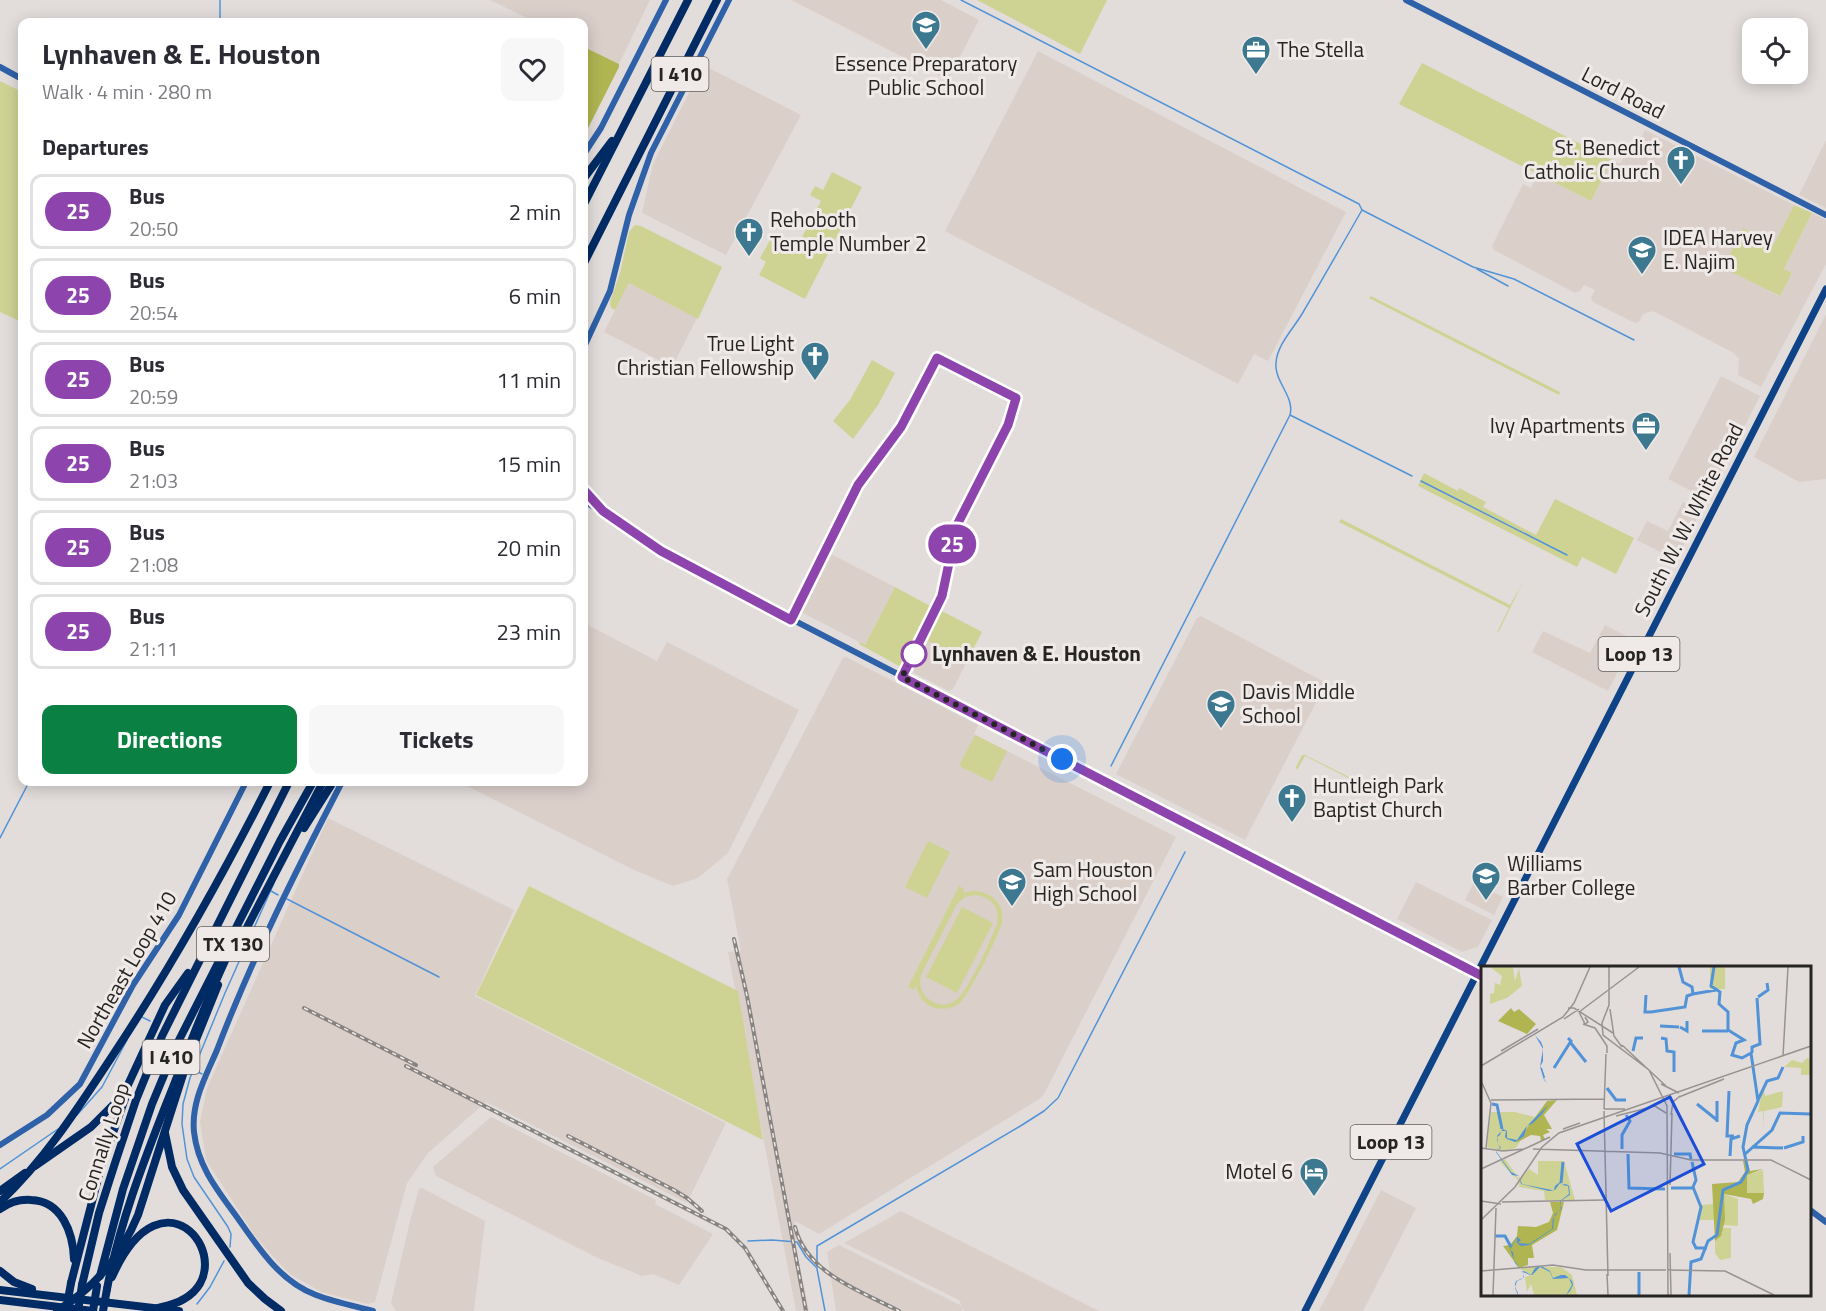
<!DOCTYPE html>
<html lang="en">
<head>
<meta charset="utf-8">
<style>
	body { margin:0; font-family:"Titillium Web",sans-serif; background:#f7f7f7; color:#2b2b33; height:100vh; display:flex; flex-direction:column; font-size:22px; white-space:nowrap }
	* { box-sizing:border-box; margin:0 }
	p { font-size:20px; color:#7c7c81 }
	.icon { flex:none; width:33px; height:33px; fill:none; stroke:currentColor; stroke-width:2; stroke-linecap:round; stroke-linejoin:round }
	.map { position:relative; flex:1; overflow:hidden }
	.drawer { position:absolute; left:18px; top:18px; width:570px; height:768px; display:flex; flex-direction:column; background:#fff; border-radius:12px; box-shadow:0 3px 15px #0003 }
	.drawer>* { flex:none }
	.badge { padding:0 12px; border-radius:20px; font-size:21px; line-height:39px }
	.tools { position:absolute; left:1742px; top:18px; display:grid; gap:12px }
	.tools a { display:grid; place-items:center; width:66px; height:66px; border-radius:12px; background:#fff; box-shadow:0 3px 15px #0003; font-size:30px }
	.you { position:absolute; width:30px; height:30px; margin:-15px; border:4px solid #fff; border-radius:50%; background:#1a73e8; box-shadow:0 0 0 9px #1a73e833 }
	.map>.badge { position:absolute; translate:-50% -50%; box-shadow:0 0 0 3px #fff }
	h2 { padding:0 24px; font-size:22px; line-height:54px }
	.round { display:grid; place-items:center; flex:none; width:63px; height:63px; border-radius:12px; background:#f7f7f7 }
	.head { display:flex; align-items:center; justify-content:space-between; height:102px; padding:0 24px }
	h1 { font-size:28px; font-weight:700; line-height:45px }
	.cta { display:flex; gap:12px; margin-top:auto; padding:12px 24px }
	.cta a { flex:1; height:69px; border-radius:12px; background:#0b8043; color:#fff; font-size:24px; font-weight:700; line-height:69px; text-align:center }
	.cta a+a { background:#f7f7f7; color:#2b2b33 }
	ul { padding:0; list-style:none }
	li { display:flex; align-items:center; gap:18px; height:75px; margin:0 12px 9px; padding:0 12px; border:3px solid #e1e1e2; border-radius:12px }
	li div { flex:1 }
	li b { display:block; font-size:22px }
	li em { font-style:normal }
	li .badge { min-width:66px; font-weight:700; text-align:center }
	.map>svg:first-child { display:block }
	.built { fill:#dbcfca }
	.green { fill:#ced394; fill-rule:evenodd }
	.forest { fill:#b0b551 }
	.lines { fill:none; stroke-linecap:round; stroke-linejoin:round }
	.stream { stroke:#5293d8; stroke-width:1.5 }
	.secondary { stroke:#2e61a7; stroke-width:6 }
	.primary { stroke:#0e4387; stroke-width:7 }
	.highway { stroke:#002b64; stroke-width:8 }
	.rail-casing { stroke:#868381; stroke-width:4 }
	.rail { stroke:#efeae8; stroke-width:1.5; stroke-dasharray:4.5; stroke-linecap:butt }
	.highway-bridge { stroke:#002b64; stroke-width:8 }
	.line-casing { stroke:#fff; stroke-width:14 }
	.line { stroke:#8e44ad; stroke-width:9 }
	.walk { stroke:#262524; stroke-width:6; stroke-dasharray:0 10.8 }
	.stop-dot { fill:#fff; stroke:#8e44ad; stroke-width:3 }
	.labels { text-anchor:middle; stroke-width:6; stroke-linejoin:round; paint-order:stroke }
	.shield { fill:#efeae8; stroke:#62605f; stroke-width:1.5 }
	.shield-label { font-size:20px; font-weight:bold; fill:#262524 }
	.poi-label { font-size:21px; fill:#262524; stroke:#efeae8; text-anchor:start }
	.street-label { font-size:21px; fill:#262524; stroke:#efeae8 }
	.stop-label { font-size:21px; font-weight:bold; fill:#262524; stroke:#efeae8; text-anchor:start }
	.inset-river { fill:none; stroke:#5293d8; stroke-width:3 }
	.inset-road { fill:none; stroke:#979392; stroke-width:1.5 }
	.view { fill:#1d4ed8; fill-opacity:0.15; stroke:#1d4ed8; stroke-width:3 }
	.inset-edge { fill:none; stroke:#262524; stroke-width:3 }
</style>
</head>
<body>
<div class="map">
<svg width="1826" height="1311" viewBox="0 0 1826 1311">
	<rect width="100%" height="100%" fill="#e2dddb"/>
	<!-- built -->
	<g class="built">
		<polygon points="490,0 650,0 619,64 584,47 584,22 535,22"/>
		<polygon points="791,0 941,0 979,20 948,80"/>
		<polygon points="1038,51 1346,212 1268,361 1254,354 1238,384 945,231"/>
		<polygon points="703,65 801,115 726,255 642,213 653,164"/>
		<polygon points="1645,130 1794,205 1774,244 1723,267 1779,296 1792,273 1784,269 1812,213 1826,220 1826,264 1761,387 1738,375 1739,358 1732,352 1653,311 1643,314 1639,322 1635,323 1593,302 1591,298 1595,290 1584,285 1580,291 1575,293 1494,250 1492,246 1523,184 1531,188 1538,174 1591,201 1612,160 1620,164 1623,158 1635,150"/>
		<polygon points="1826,140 1826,208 1799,195"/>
		<polygon points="629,283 697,318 672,367 604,332"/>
		<polygon points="1826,314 1826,479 1799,482 1754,457"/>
		<polygon points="1721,376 1760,396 1707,499 1668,479"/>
		<polygon points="1683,502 1701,511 1676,560 1637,540 1647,521 1668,531"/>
		<polygon points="831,554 895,587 865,645 801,612"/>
		<polygon points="1201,616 1326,683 1245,840 1116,774 1197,618"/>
		<polygon points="584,623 657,661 667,642 799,710 728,853 698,878 673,886 634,870 465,785 467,782 584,782"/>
		<polygon points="1605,625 1634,640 1608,691 1532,652 1543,631 1590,653"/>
		<polygon points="926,640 967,661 953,689 949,691 914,673 913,666"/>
		<polygon points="846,657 978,725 974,734 1176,837 1044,1094 1041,1098 819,1234 795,1221 796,1249 809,1311 796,1311 728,952 741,951 727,879 843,658"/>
		<polygon points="328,818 514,910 475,996 726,1123 687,1203 486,1102 428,1153 407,1183 375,1302 368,1304 321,1292 290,1274 275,1259 255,1236 206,1160 200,1122 207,1088"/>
		<polygon points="1416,882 1492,920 1478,947 1462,952 1397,919"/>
		<polygon points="1474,882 1503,897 1494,915 1465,900"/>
		<polygon points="491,1117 656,1200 655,1204 713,1234 679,1285 653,1274 642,1276 598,1258 436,1176 433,1167"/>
		<polygon points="422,1188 485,1221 474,1311 396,1311 391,1303 410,1221 419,1189"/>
		<polygon points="1381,1190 1416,1208 1363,1311 1319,1311"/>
		<polygon points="901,1211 1099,1311 964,1311 962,1307 962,1311 836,1311 827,1252 839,1245 962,1306 959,1300 844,1243"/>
	</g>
	<!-- green -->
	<g class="green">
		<polygon points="977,0 1107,0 1080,54"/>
		<polygon points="1422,63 1612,160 1591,201 1399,104"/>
		<polygon points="0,81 22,92 22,322 0,312"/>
		<polygon points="832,172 862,187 805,299 759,275 766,262 760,258 770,240 794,252 821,201 810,195 815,186 823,190"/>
		<polygon points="1794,205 1812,213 1784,269 1792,273 1780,296 1723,268 1743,228 1774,244"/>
		<polygon points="635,225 641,226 722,267 698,319 629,283 615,310 611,308 610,302 620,273 629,232"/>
		<polygon points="1371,296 1560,392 1559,395 1369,298"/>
		<polygon points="872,360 895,373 878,405 853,439 833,421 850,400"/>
		<polygon points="1424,473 1458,491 1459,488 1486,502 1483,507 1536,535 1555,499 1634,538 1616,574 1582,557 1577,567 1418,486"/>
		<polygon points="1341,519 1510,605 1523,582 1499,631 1497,632 1509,608 1339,522"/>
		<polygon points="895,587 932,607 905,662 899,666 859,644 860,642 865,645"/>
		<polygon points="942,611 982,632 967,661 926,640"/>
		<polygon points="975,735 1007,751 992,782 959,766"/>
		<polygon points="1302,755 1305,755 1355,780 1350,794 1347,795 1354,781 1305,756 1297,770 1296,767"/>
		<polygon points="928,841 950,852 927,898 905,887"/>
		<polygon points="529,886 738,991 763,1140 476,995"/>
		<path d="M959,886L964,889L963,893C982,886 1006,899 1002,922C1000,934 968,997 959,1004C951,1009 941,1010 932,1007C923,1003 918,995 916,986L913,990L908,987ZM975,895C992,897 1000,908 997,924C991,939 968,992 956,1000C949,1006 938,1006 930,1000C921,994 919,985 921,975L957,904L965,897Z"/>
		<polygon points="962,907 993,923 957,993 926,977"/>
	</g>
	<!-- forest -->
	<polygon class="forest" points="584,47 619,64 619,67 584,136"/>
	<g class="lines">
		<!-- stream -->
		<g class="stream">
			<polyline points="220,0 220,22"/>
			<path d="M961,0L1359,204L1362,210C1342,245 1322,280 1302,314C1293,329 1277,345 1276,363C1274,381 1295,397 1290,415L1111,766"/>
			<polyline points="1362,210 1473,267 1514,279 1634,340"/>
			<polyline points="1477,269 1508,286"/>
			<polyline points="1290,415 1412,476"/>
			<polyline points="1421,481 1567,555"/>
			<polyline points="0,838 29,782"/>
			<polyline points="271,891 278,895"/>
			<polyline points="287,899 439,977"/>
			<polyline points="140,1016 150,1021"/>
			<polyline points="194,1070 202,1074"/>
			<polyline points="77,1115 102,1087 127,1040"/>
			<polyline points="0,1169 58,1129"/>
			<polyline points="748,1241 772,1240 797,1242 806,1257 816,1267"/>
			<polyline points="230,1247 231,1234 228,1227 194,1177 187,1159 182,1124 183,1104 190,1078 225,993 274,883"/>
			<polyline points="197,1304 210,1287 224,1261"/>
			<polyline points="825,1311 817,1269 817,1246 1022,1125 1044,1111 1058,1098 1185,852"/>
		</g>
		<!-- secondary -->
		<g class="secondary">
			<polyline points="1406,0 1826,215"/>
			<polyline points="0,67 22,79"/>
			<polyline points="584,154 601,128 666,0"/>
			<polyline points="584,347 610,291 629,215 651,153 729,0"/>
			<polyline points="584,490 600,508"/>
			<path d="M584,501C616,520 646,542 679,561L1482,976"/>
			<path d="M342,782C297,869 252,958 217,1050C206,1076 191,1102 194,1132C198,1168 219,1192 239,1220C260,1250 281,1282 316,1295C334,1302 354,1306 373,1311"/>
			<polyline points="0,1145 47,1115 80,1084 133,985 179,915 246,782"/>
			<polyline points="1810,1210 1826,1222"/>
		</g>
		<!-- primary -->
		<polyline class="primary" points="1305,1311 1826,289"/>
		<!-- highway -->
		<g class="highway">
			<polyline points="584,178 612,141"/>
			<polyline points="584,204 688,0"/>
			<polyline points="584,263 717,0"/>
			<polyline points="304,828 333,782"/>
			<polyline points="233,954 323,782"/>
			<polyline points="165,1133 172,1167 183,1190 248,1283 265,1299 281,1311"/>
			<polyline points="35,1166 91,1127 116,1102 126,1089 165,1005 188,973"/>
			<polyline points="0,1191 25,1173"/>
			<path d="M0,1209C10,1202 19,1199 31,1200C62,1201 73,1233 74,1259"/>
			<polyline points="0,1271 14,1282 32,1289"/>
			<polyline points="100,1276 123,1189 152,1104 177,1044 280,841 313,782"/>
			<path d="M112,1277C164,1159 243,1265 184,1299C176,1304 166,1306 158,1308"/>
			<polyline points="71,1283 101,1167 127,1093"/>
			<polyline points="82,1285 99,1213 115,1163 136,1100 162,1036 289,782"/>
			<path d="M107,1289C119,1225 143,1163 167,1102C188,1050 207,997 232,946"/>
			<polyline points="0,1290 179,1311"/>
			<polyline points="0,1300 93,1311"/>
		</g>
		<!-- rail casing -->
		<g class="rail-casing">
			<g id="rail">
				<polyline points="734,939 747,996 806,1311"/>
				<polyline points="304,1008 416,1065"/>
				<polyline points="406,1066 726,1229 745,1248 783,1311"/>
				<polyline points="568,1136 674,1190 687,1198 702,1211"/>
				<path d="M795,1227C807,1274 861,1291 899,1311"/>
			</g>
		</g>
		<!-- rail -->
		<use href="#rail" class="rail"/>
		<!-- highway-bridge -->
		<g class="highway-bridge">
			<path d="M0,1202C44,1161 78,1108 111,1058C170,969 222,877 270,782"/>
			<polyline points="67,1305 71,1283"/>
			<path d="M57,1311C96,1286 120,1258 138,1215L187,1062L218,985"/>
			<polyline points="78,1311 82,1285"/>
			<polyline points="93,1311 97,1286"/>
			<polyline points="103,1311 107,1289"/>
		</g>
	</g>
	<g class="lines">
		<!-- line casing -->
		<g class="line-casing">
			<polyline id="line" points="584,490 603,511 661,551 791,620 858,485 901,427 937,358 1016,398 1008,425 957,525 942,596 902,677 1482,976"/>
		</g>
		<!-- line -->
		<use href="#line" class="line"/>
		<!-- walk -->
		<polyline class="walk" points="914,654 902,677 1062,759"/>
	</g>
	<!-- icons -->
	<defs>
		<g id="school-pin" transform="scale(1.5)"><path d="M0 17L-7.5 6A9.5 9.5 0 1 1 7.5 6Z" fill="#3c7990" stroke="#efeae8"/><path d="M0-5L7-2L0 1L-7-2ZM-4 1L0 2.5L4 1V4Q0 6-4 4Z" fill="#fff"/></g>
		<g id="office-pin" transform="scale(1.5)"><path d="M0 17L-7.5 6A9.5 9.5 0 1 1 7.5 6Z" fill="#3c7990" stroke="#efeae8"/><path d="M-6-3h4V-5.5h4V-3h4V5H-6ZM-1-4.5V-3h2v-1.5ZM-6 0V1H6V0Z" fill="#fff"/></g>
		<g id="church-pin" transform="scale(1.5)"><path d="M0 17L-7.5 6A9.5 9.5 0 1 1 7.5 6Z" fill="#3c7990" stroke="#efeae8"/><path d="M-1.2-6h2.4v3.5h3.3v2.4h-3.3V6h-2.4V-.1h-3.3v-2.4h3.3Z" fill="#fff"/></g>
		<g id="university-pin" transform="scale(1.5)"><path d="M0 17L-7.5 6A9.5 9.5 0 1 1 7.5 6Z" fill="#3c7990" stroke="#efeae8"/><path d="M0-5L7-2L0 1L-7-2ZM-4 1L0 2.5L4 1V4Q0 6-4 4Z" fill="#fff"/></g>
		<g id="hotel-pin" transform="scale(1.5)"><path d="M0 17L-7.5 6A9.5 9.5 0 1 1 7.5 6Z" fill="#3c7990" stroke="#efeae8"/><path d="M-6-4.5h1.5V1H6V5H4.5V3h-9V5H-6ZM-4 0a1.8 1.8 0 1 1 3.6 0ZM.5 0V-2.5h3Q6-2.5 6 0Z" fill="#fff"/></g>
	</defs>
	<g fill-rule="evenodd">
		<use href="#school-pin" x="926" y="25"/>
		<use href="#office-pin" x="1256" y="50"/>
		<use href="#church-pin" x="1681" y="160"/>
		<use href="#church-pin" x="749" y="232"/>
		<use href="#school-pin" x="1642" y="250"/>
		<use href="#church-pin" x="815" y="356"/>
		<use href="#office-pin" x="1646" y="426"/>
		<use href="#school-pin" x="1221" y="704"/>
		<use href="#church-pin" x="1292" y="798"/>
		<use href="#university-pin" x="1486" y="876"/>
		<use href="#school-pin" x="1012" y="882"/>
		<use href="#hotel-pin" x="1314" y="1172"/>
	</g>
	<!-- markers -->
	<circle class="stop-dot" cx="914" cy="654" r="12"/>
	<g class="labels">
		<!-- shield labels -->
		<g class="shield">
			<rect x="651.5" y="57" width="57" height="34" rx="4.5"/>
			<rect x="1598.5" y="637" width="81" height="34" rx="4.5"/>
			<rect x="197" y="927" width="72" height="34" rx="4.5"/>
			<rect x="142.5" y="1040" width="57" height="34" rx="4.5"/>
			<rect x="1350.5" y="1125" width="81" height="34" rx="4.5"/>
		</g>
		<g class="shield-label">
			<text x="680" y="81">I 410</text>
			<text x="1639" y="661">Loop 13</text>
			<text x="233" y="951">TX 130</text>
			<text x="171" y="1064">I 410</text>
			<text x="1391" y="1149">Loop 13</text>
		</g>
		<!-- poi labels -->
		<g class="poi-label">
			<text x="1277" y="57">The Stella</text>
			<text x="926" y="71" text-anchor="middle">Essence Preparatory<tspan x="926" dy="24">Public School</tspan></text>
			<text x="1660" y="155" text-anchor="end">St. Benedict<tspan x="1660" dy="24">Catholic Church</tspan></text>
			<text x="770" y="227">Rehoboth<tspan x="770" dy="24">Temple Number 2</tspan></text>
			<text x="1663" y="245">IDEA Harvey<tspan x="1663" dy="24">E. Najim</tspan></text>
			<text x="794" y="351" text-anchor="end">True Light<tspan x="794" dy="24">Christian Fellowship</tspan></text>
			<text x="1625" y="433" text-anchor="end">Ivy Apartments</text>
			<text x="1242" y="699">Davis Middle<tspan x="1242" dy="24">School</tspan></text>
			<text x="1313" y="793">Huntleigh Park<tspan x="1313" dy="24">Baptist Church</tspan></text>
			<text x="1507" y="871">Williams<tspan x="1507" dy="24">Barber College</tspan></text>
			<text x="1033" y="877">Sam Houston<tspan x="1033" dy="24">High School</tspan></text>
			<text x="1293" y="1179" text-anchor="end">Motel 6</text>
		</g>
		<!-- street labels -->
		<g class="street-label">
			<text transform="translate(1623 93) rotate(27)" y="7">Lord Road</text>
			<text transform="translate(1689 520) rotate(-63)" y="7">South W. W. White Road</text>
			<text transform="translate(127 970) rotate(-60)" y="7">Northeast Loop 410</text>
			<text transform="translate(104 1142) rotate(-72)" y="7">Connally Loop</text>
		</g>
		<!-- stop labels -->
		<g class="stop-label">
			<text x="932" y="661">Lynhaven &amp; E. Houston</text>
		</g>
	</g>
	<!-- overview -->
	<g transform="translate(1481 966)">
		<rect width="330" height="330" fill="#e2dddb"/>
		<path d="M9,1H32L34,15L38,2L41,20L26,32L9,38V28L13,27L14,17L19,19L21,10ZM229,1H244V23H229ZM326,92L330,94V109H320V102L303,101L311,94L321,97ZM282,121L284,130L302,125L301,141L283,145L282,166V145L277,146ZM10,146H34L54,151L35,182L23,185L6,181ZM24,193L38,213L48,203L57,209V195H83L94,234H64L63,225L38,221L37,214L19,196ZM282,204L283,227H266V209ZM243,228L257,233V260L241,259ZM233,238V254H216L219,239ZM241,262H250V292L239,294L234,287V275ZM44,301H80L91,309L96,329H53L50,318L46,326L44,311L50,309L39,303Z" fill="#ced394"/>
		<path d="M30,42L33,46L38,43L55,58L46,68L17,55ZM76,134L63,149L71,163H65L69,166L62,169L64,173L60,175L59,170L50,169L35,177L66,135ZM262,195H266L269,205L282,203L266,209V227H283L282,233L272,238L270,233L243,228L244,254L240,270L234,275L231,218L257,216L264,206ZM69,236H83L76,264L51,279L53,292H47V299L38,302L22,280L29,279L36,270L37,260L55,261L68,256L72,247Z" fill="#b0b551"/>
		<path d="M54,69L60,76L62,81V95L59,101L61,102L64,111L63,113L66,117L67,139L61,148L52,157L46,160L43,170L36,175L34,176L26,173L24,171L25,165H20L19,169L16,171L17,173V178L20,182L15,185L30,206L38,210L41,218L71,224H73L74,220L79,216L81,219L84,218L87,219L88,220L89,229L87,230L80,235L79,240L81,242L80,244L79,245H77L75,249L72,251L73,253L72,263L48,279L40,280L36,277V272L29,284L32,286L33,294L41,306L43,305L50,309L54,302L59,300L62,301L69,305L72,312L80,309H84L88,312L91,315L92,319L89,325L85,329L91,319L88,312L72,313L69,306L59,301L51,309H49L42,306L43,308V311L41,313L36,315L34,321L37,327V329L34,322V318L35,315L42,312L43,308L34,297L29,283L36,271L40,274L37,277L48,278L71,263L72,251L77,245L80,244L79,240V235L88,228L87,220L81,219L79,217L74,224L68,225L40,218L38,210L31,209L15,186L16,184L19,182L17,178L16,170L22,163L26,165V172L36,174L45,161L67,139L66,117L63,114L59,101L62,83Z" fill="#5293d8"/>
		<path class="inset-river" d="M198,1L202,16L211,21L212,28L235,24M165,29L164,46H170L204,41L206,30L212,28M277,31L287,24L286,17M179,60L198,61M199,61L206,65V55M221,65H247M180,72L185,73L186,85L193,86V106M89,76L105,96M152,85L155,72H162M271,87V81L279,78L276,32M73,102L90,75L87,72M126,122L135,134H145M248,125L246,170H253M277,134L286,115L297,112L302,101M11,138L16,139L21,163M216,138L236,154M236,156V135M271,181L302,182M303,182L322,176V170M141,183V169L149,155L145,149M147,188L148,222L184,223M193,188H209L210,193M263,189L291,164L299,147L330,148M249,190L250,173L259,170M211,196L215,214L212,221L220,241L212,276L215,282H226M80,217L82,196M190,222H212M14,270H24L30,281M158,329V306M208,329L210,296L220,293L227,275L236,269L242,224L260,216L267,204L262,181L266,159L277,135L270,87L261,92L251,89L255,77L263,74L247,64V46L238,38L239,26L230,20L233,1"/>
		<path class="inset-road" d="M128,1V39L121,57L122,69L168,104L186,140L187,329M87,42H93L132,67M129,43L133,70L141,81M98,46L158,1M98,46L104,58L107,56L104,51M83,53L98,43M102,58L114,62L126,80V87M141,79L185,120M20,85L57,63M302,90L307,1M0,100L82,51L93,37L109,1M1,117L10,137L5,182M180,118L198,127M198,131L243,113M10,134L123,133M123,143H144M123,143L125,88M123,145L127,310M190,149L192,136L199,130M135,150L174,140L185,147M82,163L99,157M0,182L22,185L43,183M52,183L180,187M179,187L210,194H290L330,214M0,203L69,171M189,219L191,147M0,235L20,238M21,236L123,234M0,254L34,221L61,181L78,167L330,80M189,287L190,329M186,304L244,305L293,329M0,305L72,299L105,304H185M126,308L127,329M12,329L15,242"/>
		<path class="view" d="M189,131L223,198L130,245L96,178Z"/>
		<rect width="330" height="330" class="inset-edge"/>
	</g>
</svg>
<div class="tools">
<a><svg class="icon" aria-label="locate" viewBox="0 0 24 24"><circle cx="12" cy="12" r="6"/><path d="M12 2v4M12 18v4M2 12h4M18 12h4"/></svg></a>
</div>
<div class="you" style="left:1062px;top:759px"></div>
<b class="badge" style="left:952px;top:544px;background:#8e44ad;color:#fff">25</b>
<section class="drawer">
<div class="head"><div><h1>Lynhaven &amp; E. Houston</h1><p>Walk · 4 min · 280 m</p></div><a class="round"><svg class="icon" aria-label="heart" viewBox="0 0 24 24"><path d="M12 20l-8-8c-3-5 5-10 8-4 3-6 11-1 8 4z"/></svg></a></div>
<h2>Departures</h2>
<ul>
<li><span class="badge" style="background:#8e44ad;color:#fff">25</span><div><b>Bus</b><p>20:50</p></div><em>2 min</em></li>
<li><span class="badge" style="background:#8e44ad;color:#fff">25</span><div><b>Bus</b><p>20:54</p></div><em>6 min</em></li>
<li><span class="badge" style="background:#8e44ad;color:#fff">25</span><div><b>Bus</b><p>20:59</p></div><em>11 min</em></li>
<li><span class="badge" style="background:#8e44ad;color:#fff">25</span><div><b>Bus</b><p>21:03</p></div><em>15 min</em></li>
<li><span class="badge" style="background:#8e44ad;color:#fff">25</span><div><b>Bus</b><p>21:08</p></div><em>20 min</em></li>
<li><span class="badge" style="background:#8e44ad;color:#fff">25</span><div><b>Bus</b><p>21:11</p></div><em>23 min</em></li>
</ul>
<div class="cta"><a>Directions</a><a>Tickets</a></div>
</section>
</div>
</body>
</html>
